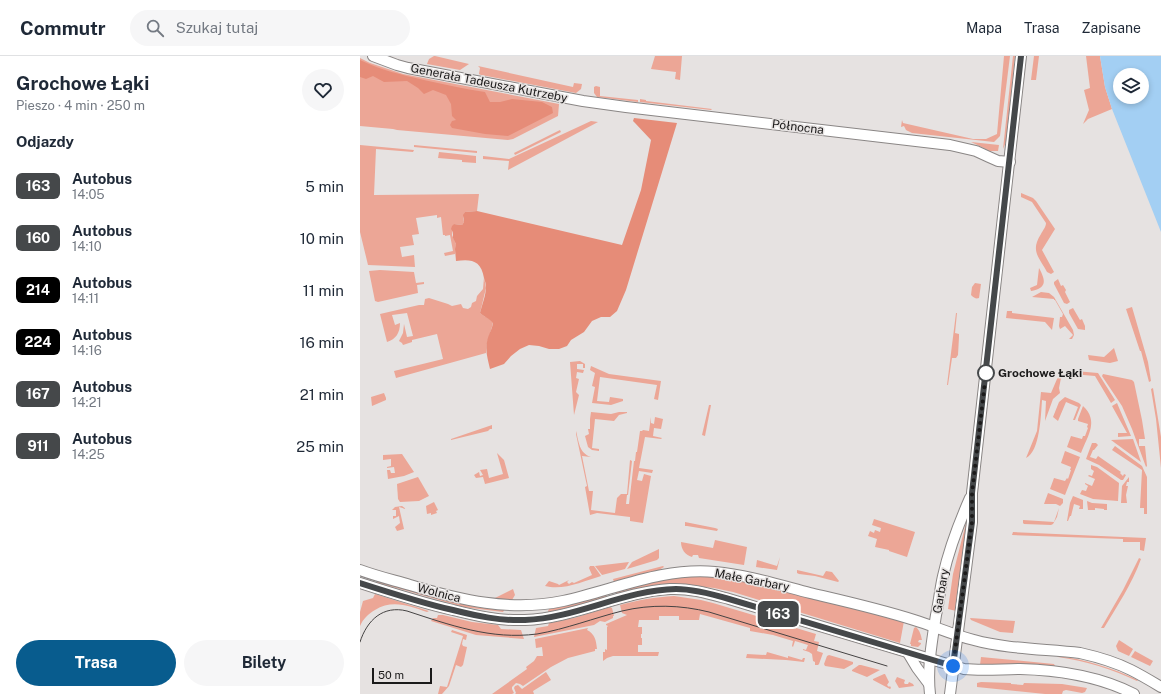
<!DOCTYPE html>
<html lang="pl">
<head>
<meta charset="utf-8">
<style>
	body { margin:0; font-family:"Public Sans",sans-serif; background:#f6f6f7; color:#1f2937; height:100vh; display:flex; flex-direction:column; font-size:15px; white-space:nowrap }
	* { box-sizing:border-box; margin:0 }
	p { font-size:13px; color:#747a83 }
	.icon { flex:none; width:22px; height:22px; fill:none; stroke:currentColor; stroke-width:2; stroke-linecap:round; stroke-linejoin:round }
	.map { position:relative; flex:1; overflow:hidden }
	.sheet { display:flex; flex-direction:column; background:#fff; width:360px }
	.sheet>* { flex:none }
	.badge { padding:0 8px; border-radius:6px; font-size:14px; line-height:26px }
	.fabs { position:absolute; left:753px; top:12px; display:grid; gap:8px }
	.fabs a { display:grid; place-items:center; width:36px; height:36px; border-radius:50%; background:#fff; box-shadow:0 2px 6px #0003; font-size:20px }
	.scale { position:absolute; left:12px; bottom:10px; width:60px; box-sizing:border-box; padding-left:4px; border:2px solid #1b1a1a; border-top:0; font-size:11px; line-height:14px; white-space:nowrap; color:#1b1a1a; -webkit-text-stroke:3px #e6e2e1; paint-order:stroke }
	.you { position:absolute; width:20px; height:20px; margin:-10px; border:3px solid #fff; border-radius:50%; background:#1a73e8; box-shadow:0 0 0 6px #1a73e833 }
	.map>.badge { position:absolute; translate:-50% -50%; box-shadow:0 0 0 2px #fff }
	h2 { padding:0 16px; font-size:15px; line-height:36px }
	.round { display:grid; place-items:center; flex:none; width:42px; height:42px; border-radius:21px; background:#f6f6f7 }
	.summary { display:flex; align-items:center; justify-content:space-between; height:68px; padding:0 16px }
	h1 { font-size:19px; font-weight:700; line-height:30px }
	.action { display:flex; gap:8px; margin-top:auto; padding:8px 16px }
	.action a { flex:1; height:46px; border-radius:24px; background:#085c8e; color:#fff; font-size:16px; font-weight:700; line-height:46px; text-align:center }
	.action a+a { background:#f6f6f7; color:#1f2937 }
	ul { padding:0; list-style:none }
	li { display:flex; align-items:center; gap:12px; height:52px; padding:0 16px }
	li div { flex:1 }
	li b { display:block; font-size:15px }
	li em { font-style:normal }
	li .badge { min-width:44px; font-weight:700; text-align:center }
	header { display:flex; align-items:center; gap:24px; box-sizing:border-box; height:56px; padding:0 20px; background:#fff; border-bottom:1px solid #e0e1e3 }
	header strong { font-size:19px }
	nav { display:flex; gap:22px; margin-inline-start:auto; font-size:14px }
	.search { width:280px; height:36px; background:#f6f6f7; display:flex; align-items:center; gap:10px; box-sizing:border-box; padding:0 14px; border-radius:22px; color:#747a83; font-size:15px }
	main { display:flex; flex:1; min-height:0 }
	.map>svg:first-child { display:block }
	.green { fill:#eca696 }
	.forest { fill:#e68c78 }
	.water { fill:#a3cff3; fill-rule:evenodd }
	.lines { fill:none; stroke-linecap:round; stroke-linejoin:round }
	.minor-casing { stroke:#8a8685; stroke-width:12 }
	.minor { stroke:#fff; stroke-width:10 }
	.tram { stroke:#454343; stroke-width:1 }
	.line-casing { stroke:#fff; stroke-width:9 }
	.line { stroke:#45484a; stroke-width:6 }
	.walk { stroke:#1b1a1a; stroke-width:4; stroke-dasharray:0 7.2 }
	.stop-dot { fill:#fff; stroke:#45484a; stroke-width:2 }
	.labels { text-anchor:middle; stroke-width:3; stroke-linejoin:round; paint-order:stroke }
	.street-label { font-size:12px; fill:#1b1a1a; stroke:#e6e2e1 }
	.stop-label { font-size:12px; font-weight:bold; fill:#1b1a1a; stroke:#e6e2e1; text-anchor:start }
</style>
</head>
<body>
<header>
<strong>Commutr</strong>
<div class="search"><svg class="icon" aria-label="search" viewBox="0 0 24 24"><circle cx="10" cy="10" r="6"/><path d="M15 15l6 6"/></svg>Szukaj tutaj</div>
<nav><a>Mapa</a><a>Trasa</a><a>Zapisane</a></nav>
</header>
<main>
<section class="sheet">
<div class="summary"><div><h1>Grochowe Łąki</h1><p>Pieszo · 4 min · 250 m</p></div><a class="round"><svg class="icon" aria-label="heart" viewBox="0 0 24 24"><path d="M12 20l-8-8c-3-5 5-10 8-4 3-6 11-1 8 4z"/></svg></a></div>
<h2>Odjazdy</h2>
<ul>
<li><span class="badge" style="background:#45484a;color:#fff">163</span><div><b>Autobus</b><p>14:05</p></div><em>5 min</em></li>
<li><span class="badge" style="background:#45484a;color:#fff">160</span><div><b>Autobus</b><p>14:10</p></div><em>10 min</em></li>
<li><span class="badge" style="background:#000;color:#fff">214</span><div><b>Autobus</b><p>14:11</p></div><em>11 min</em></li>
<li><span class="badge" style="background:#000;color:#fff">224</span><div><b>Autobus</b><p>14:16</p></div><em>16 min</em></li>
<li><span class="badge" style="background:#45484a;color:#fff">167</span><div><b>Autobus</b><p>14:21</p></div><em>21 min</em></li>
<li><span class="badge" style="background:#45484a;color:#fff">911</span><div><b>Autobus</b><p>14:25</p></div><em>25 min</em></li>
</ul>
<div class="action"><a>Trasa</a><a>Bilety</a></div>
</section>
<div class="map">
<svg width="801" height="638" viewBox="0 0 801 638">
	<rect width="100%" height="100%" fill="#e6e2e1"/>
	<!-- green -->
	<g class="green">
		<polygon points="74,0 75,0 109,8 100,14 67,8 69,3"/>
		<polygon points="295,0 322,0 320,24 315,23 316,16 291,13"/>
		<polygon points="644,0 650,0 640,80 634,86 552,77 546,74 544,70 541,71 542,64 543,67 613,83 626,83 637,78"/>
		<polygon points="653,0 655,0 646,86 643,93"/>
		<polygon points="674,0 679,0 676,24 671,24"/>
		<polygon points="726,0 740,0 745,31 752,53 728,63 723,68 729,54 724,34 730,32"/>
		<polygon points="0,2 10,7 43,18 199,48 198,60 153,83 148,84 37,74 33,73 0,70"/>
		<polygon points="118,10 213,31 214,27 222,28 221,33 216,37 121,19 119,18 120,12"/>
		<polygon points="236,30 240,31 240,40 278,44 278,46 237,41 234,37 234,31"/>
		<polygon points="280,43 286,44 286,45 352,53 351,54 280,46"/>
		<polygon points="231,65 238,66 148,114 149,105 123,103 123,100 149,103"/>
		<polygon points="200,74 201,76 155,99 154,97"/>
		<polygon points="611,86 639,89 638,95 630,95"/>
		<polygon points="0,89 54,94 53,96 16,93 14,139 119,138 117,155 105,156 103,162 104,166 102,169 94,168 92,179 96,188 95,198 85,200 84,197 93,195 90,179 85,180 85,179 83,179 81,161 77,162 77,159 56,162 59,178 52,179 54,189 40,191 42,201 54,199 55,211 8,209 0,176"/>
		<polygon points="54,89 117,95 117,97 54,91"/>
		<polygon points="79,96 116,100 116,107 102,106 102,104 78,102"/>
		<path d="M661,137L673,142L676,145L695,173L682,194L694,216L691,218L687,216C679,201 670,195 681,178C683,174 686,171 686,167L672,146L661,141Z"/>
		<path d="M679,212C686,225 687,232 671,235L670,232L677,229Z"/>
		<polygon points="20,214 54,216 56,227 64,226 64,228 57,229 58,237 18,246 15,245 9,215"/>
		<path d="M124,221L126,232L120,257C124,261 129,262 133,266C131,278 126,284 126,297L36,322L34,315L83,303L77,278L52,284V286L43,289L42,287L39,285L43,277L44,268L47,281L53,280L47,257L32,259L35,269L40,267C40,277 36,283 27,286L20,258L59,249H64L65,243L69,242L88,248L92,250L101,248L103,252L108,253L111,251L112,247L116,245L117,240L123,233Z"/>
		<polygon points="698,223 701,230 703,229 706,234 705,236 710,246 707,248 704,247 694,228 694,226"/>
		<path d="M615,227L621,228L619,242C616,243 614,242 611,239L612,231Z"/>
		<polygon points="681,236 689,237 694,241 713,274 714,279 712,283 709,283 713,279 705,270 700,273 699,270 700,261 702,261 703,258 695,244 694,244 694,243 672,241"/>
		<polygon points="772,251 788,306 791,325 789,326 781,295 780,295 766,253"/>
		<polygon points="713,252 720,264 722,263 725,270 725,274 718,273 709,257 709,254"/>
		<polygon points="647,255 652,255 652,257 694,262 692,274 685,266 646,262"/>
		<polygon points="596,257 597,257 595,277 599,278 599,281 598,299 596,302 592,302 588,329 587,329"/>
		<polygon points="754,292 758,305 750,307 729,304 728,299 744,301"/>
		<polygon points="220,305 225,308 225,312 223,312 223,308 217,308 217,313 224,314 223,317 217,316 216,322 219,323 216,336 219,339 214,359 210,306"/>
		<polygon points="231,310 249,318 301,325 298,344 294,343 297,329 240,321 237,345 249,346 250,341 263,343 263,345 251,349 232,347 235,331 232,330 235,317 230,314"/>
		<polygon points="715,315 738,317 755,344 751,347 735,320 712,318"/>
		<polygon points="743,318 772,324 774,326 782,364 785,383 779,383 779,390 785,390 787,410 786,411 772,373 762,350 742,320"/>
		<path d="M699,321L701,322L699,332L700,337L693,343L685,365L686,345L682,344C681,358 680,396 666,402L677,375L681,336L691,337L697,323Z"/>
		<polygon points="793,332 801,381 801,412 796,363 791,333"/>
		<polygon points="24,337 26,342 26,344 12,350 11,341"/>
		<polygon points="705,341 719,347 721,349 715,364 713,364 718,351 706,346 698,365 693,361 699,346"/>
		<polygon points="757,347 771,380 758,381 758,377 767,377 752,350"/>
		<polygon points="349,349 351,349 345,380 342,379"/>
		<path d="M723,350C739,365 728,379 721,397L707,391L711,380L722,383L723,380H725L728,372L727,371L728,368L718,365V363Z"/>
		<polygon points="231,356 251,358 259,356 267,356 267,357 259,359 254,365 235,363 232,392 239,393 239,395 232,394 228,391 225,380 229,378 228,373 230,373 230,363"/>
		<path d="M291,361V367L294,368L295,361L303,363L301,373L294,372L293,380L302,382L301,383L285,381L279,412L293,414L292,417L279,415L277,424L282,425L284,418L291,420L283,467L270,465V461L237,457L230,459L225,431L227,430L216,378V375C219,386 219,397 231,401L222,400L229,435H233L231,454L255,457L257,442L261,438H267L270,404L272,405L268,439H267L266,448H269L274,405H275L276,396H277L280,375H282L283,374L289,375Z"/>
		<polygon points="132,369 132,373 130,373 128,375 91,384 91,383"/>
		<polygon points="773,383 781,406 751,384"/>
		<polygon points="732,387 736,387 738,389 734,394 733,394 730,401 736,403 738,400 761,416 760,417 763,420 764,418 766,419 763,424 761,424 739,409 726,403"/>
		<polygon points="755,390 782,410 787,421 787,458 784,458 784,452 780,452 782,414 752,394"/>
		<polygon points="705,395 720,401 705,439 690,433 694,422 705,425 707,422 708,423 711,414 710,414 711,411 701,407"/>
		<polygon points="137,397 144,404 149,422 125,428 123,421 116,422 114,419 119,416 120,420 123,419 120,414 127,413 129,422 143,418"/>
		<polygon points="42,398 54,416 44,420 28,423 27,414 30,414 31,417 35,417 34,411 27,412 27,411 31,410 31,403 23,404 23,399"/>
		<polygon points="731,409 737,411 759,427 758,445 733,443 720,438 722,434 726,435 728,430 725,428 725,427 732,430 735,423 728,420 729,419 732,420 734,415 731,413"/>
		<polygon points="58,421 69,440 59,445 40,446 38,443 37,428"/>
		<polygon points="769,421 769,426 767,426 766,430 768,430 766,439 767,447 761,447 762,430"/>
		<polygon points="688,437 703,443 703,447 700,450 696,448 684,448"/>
		<polygon points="713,440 723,444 723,453 719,453 720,450 714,448 711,460 710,460 708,465 707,465 710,447"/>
		<polygon points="727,445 732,447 747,448 747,454 744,454 744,453 735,452 735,454 728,454"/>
		<polygon points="74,446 78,454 76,455 77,457 71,459 71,457 67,458 66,450"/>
		<polygon points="42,450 46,453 39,451 44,473 37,475 35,471 40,467 39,460 33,463 33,460 36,460 36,454 32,454 35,451"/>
		<polygon points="699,452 697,461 693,468 691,469 664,468 663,467 663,464 694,466"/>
		<polygon points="514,463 555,476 547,501 529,495 529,494 515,491 517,483 508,480 510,475 514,477 515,474 520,476 521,472 512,469"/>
		<polygon points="607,463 596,555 588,553 593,518"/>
		<polygon points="325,466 355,472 358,473 357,475 327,470 325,470"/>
		<polygon points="653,476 786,482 784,495 780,494 780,486 763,486 763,483 652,479"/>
		<path d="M355,484L387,491L384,509L339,502L338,499H333L332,501C325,499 321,493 321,486L353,492Z"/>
		<polygon points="299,493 299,502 297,504 267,513 272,506"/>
		<polygon points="420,501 417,514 396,511 397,504 417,510"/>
		<path d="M779,502L781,503C772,528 757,550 744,572H741L763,534Z"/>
		<polygon points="269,506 265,513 242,519 235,510"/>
		<path d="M230,510H234L241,520C224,525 203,535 185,530L189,525L198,528L199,529L209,524L207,526L209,528L212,526L214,527L232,519L229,512Z"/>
		<polygon points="303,510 304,511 299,514 254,526 253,523"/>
		<polygon points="437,514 463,520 466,515 472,516 479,525 478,526 455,520 439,518 437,517"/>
		<path d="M346,519C413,528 479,548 544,565L540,587L373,536L354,532L324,529L257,540L255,535L311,521Z"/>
		<polygon points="18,524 102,548 121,552 145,553 143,556 103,551 44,534 17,527"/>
		<polygon points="153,533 155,539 152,544 134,543 135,542"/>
		<path d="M15,538L69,555L67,556C50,550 32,543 15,554C8,558 3,563 0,570V556L3,545L13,542Z"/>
		<polygon points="246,538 247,542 208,554 188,557 188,555 189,553 201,551"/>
		<path d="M314,540L341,544L353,547L456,578L454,585L459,586L457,595L463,597L459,608L458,609H455V606L453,605L452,598L449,596L443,594V593L446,594L448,589L435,585L433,591L432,590L433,585L413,579L390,575V572L340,558L339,564H319V560H299V564H279L278,571H282V578H281V582H282V589H278V596H299L298,600H253L247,602L243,605V596H245V593L247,594V571L248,570L246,569V568L267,559L262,557L260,549C278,544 295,541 314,540Z"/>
		<polygon points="250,551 252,552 254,560 253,560 253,562 245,566 240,565 234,569 174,581 176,572 188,570 189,567 214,562"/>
		<polygon points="78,559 83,559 112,566 138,569 141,573 161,574 164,583 116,579 71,565 73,562 77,562"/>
		<polygon points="610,562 655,565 653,577 640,576 611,564"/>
		<path d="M556,571C560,575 561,579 562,584H559L558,586L561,587V588L558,591L551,590V588H550L554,572Z"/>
		<path d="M228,572L227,574C235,578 236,584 237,593H235V595L208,602L191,611L163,630L160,628L156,627L152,631V633L154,637L152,638H132L167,613L166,611L174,605L177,600H183L182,591L176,592L175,583Z"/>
		<polygon points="92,574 107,579 106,584 103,583 102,588 103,590 107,591 103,609 101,611 96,609 89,630 82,638 78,638 80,630 87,631 103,580 91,576"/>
		<polygon points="759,584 773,593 769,600 758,595 756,590"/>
		<polygon points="775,595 793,605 790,610 771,601"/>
		<polygon points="407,596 428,602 428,600 442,604 443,602 445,602 444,606 426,604 386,602 387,598 406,599"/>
		<polygon points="469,599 493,606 493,608 484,613 465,610 464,608 467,600"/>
		<path d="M697,600C725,603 752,612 778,624L777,625C752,613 726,605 698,601Z"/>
		<polygon points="621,601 694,608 695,610 665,608 620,609"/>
		<polygon points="499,609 501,609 520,614 507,621 492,615 492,614"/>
		<polygon points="186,616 191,624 173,635 174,638 155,638 156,637 154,632 155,630 158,629 162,633"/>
		<polygon points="524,618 525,618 529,626 527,629 529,631 530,630 531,632 530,633 513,624 513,623"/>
		<polygon points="537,621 545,624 544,627 545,628 548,628 549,626 553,628 554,630 539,632 535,625"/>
		<polygon points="621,626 651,627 651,628 663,629 664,627 702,628 727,632 725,636 722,637 706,634 703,635 702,638 685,638 617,631 617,627"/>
	</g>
	<!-- forest -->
	<g class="forest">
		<path d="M0,4C21,14 42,19 64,24C84,28 104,33 125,36L130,46H140L152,43L182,46L192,51L193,57L148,80L125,78L92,72L90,69L92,65L96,64L92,60L91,48L86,39L73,34L64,38L58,32L47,25L24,26L13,20L6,23L0,21Z"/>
		<path d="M274,62L317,67L266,234L257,255L250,261H241L232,265L224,276L211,284L207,290L199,293H189L179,290L169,289L160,293L151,300L144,308L130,313C128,304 125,295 127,286C128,279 132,274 133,267C129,262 124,261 120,257C122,249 126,239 126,231C126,228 125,225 124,222C121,204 111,203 96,205L95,193L96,188L93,182V176L91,173L92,170L94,168L102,169L104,166L103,159L105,156L117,155L262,189L281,134L291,84L275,67L273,65Z"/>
	</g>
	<!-- water -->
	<path class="water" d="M740,0H801V176L752,53L745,31ZM760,19H782V41H760Z"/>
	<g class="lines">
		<!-- minor casing -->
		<g class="minor-casing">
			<g id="minor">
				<polyline points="13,0 37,9 48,12 223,45 266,51 590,89 616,95 629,101 638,105 650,106"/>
				<path d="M0,514C16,520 33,524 50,529C100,544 151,556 203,545C254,534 302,511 355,516C387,519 419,529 450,537C484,545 520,553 554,564C574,570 593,579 614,584C646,593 686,593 720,597C738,601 755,606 771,614C781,619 791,625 801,631"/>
				<path d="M0,527C31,537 62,547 93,554C117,560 140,565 165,564C215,562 260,536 310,533C330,532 350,538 369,543L604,613C623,615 642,613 660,613C700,614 739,620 774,638"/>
				<polyline points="548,597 557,612 569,628"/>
				<path d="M570,638C567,612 572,585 576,559C579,546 580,533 583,520C589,493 599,467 610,442"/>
				<polyline points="590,638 612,466 612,437 661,0"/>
			</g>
		</g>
		<!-- minor -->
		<use href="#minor" class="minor"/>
		<!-- tram -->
		<path class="tram" d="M0,586C7,564 23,549 47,555C90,569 131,584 177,578C206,573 234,562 262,555C291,548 321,549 349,556L527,610"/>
	</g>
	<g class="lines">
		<!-- line casing -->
		<g class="line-casing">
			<path id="line" d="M0,527C31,537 62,547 93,554C117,560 140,565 165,564C217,562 264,534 316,533C334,533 352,538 369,543L593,610L612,466V437L661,0"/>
		</g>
		<!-- line -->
		<use href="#line" class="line"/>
		<!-- walk -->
		<polyline class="walk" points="593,610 612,466 612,437 626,317"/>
	</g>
	<!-- markers -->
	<circle class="stop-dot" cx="626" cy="317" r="8"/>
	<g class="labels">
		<!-- street labels -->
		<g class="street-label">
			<text transform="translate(129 27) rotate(11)" y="4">Generała Tadeusza Kutrzeby</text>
			<text transform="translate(438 71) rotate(7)" y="4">Północna</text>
			<text transform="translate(392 524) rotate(11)" y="4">Małe Garbary</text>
			<text transform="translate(581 535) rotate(-80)" y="4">Garbary</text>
			<text transform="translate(79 537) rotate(15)" y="4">Wolnica</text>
		</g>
		<!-- stop labels -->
		<g class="stop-label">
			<text x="638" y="321">Grochowe Łąki</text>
		</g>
	</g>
</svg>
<div class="fabs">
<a><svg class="icon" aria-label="layers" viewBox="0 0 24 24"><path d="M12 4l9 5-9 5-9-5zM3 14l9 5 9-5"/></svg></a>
</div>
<div class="scale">50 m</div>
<div class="you" style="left:593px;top:610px"></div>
<b class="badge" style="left:418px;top:558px;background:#45484a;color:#fff">163</b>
</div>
</main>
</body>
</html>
